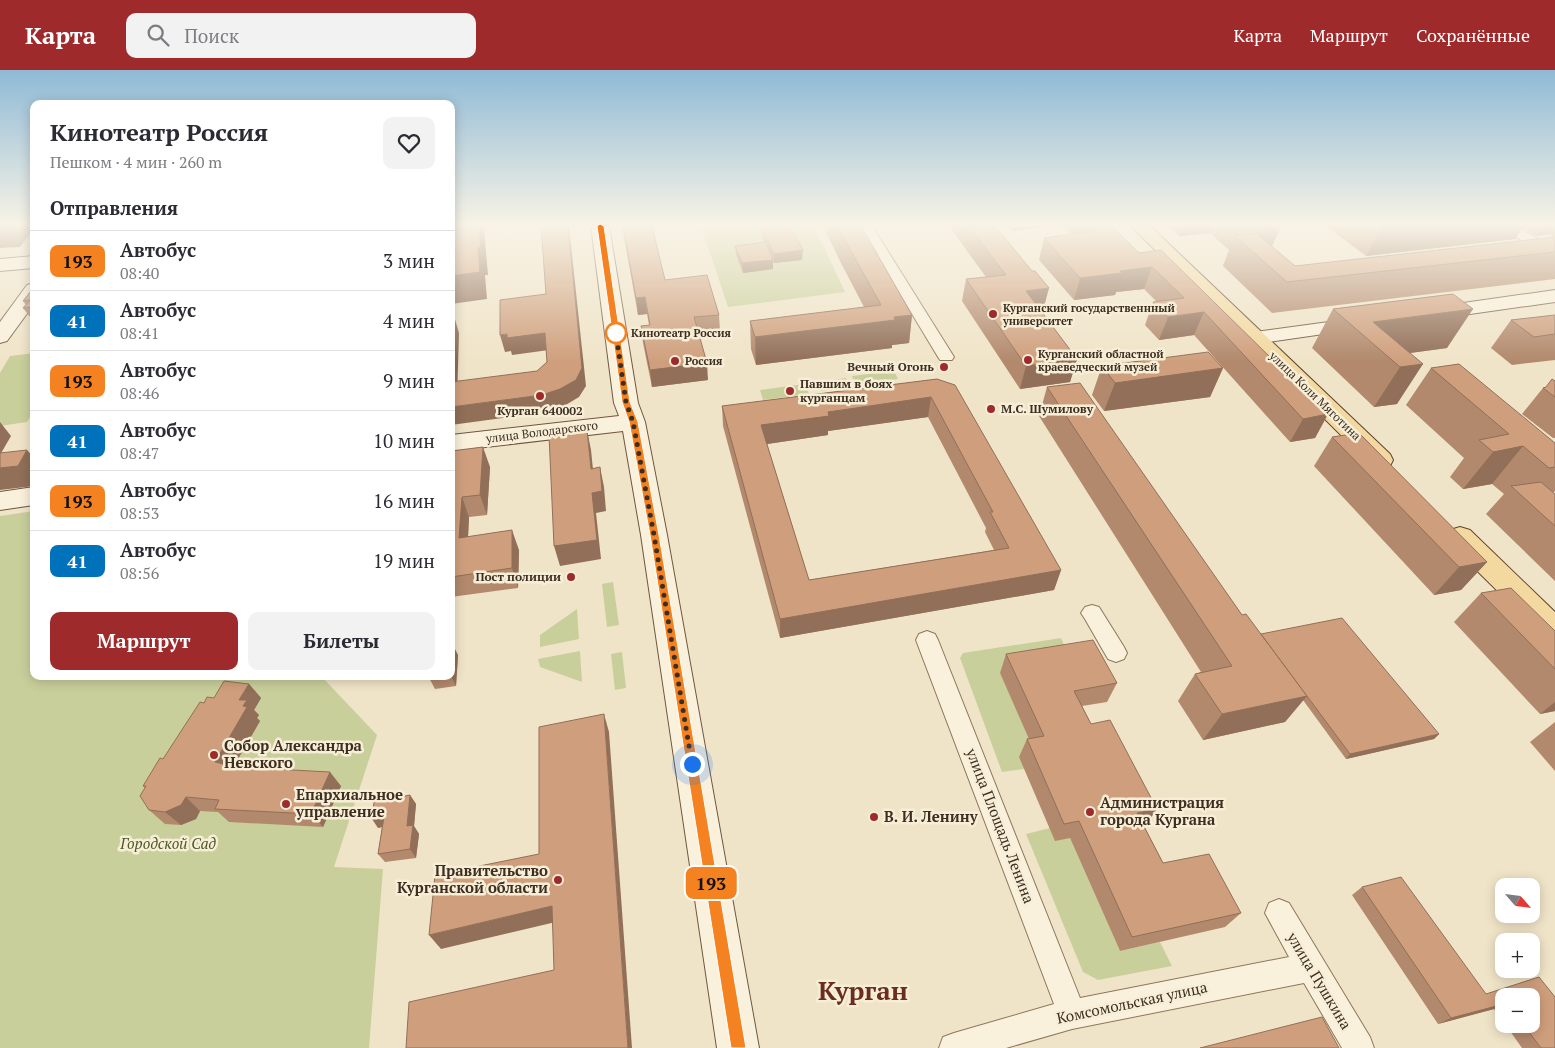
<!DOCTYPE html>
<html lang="ru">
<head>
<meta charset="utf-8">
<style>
	body { margin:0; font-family:"PT Serif",serif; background:#f2f2f3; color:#2b2b33; height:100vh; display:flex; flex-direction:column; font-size:19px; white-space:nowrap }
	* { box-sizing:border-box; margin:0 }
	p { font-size:16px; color:#7c7c81 }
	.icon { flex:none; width:28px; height:28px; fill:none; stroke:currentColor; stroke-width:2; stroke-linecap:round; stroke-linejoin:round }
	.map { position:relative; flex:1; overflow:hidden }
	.panel { position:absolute; left:30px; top:30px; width:425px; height:580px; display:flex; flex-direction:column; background:#fff; border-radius:10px; box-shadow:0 2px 12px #0003 }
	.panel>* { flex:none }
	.badge { padding:0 10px; border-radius:8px; font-size:18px; line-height:32px }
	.needle { width:32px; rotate:118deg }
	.buttons { position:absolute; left:1495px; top:808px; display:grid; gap:10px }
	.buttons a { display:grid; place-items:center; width:45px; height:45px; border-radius:10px; background:#fff; box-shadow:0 2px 12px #0003; font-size:25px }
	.you { position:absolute; width:25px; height:25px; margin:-12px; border:4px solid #fff; border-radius:50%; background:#1a73e8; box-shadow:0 0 0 8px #1a73e833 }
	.map>.badge { position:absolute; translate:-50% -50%; box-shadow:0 0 0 2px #fff }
	h2 { padding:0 20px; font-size:19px; line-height:45px }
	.round { display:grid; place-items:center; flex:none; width:52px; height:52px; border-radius:10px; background:#f2f2f3 }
	.headline { display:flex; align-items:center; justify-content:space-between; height:85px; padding:0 20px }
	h1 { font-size:24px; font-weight:700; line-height:38px }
	.primary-button { display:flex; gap:10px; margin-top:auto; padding:10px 20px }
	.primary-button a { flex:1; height:58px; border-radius:10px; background:#9e2a2b; color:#fff; font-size:20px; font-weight:700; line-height:58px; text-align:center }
	.primary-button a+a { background:#f2f2f3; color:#2b2b33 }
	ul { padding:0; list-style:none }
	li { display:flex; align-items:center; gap:15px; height:60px; padding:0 20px; border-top:1px solid #e1e1e2 }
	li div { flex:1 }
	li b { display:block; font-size:19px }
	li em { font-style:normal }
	li .badge { min-width:55px; font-weight:700; text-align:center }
	header { display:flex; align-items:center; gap:30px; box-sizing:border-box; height:70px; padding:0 25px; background:#9e2a2b; color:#fff }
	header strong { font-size:24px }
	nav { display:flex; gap:28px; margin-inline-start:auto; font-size:18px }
	.search { width:350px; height:45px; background:#f2f2f3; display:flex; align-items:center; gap:12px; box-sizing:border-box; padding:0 18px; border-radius:10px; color:#7c7c81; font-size:19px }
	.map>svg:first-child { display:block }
	.green { fill:#c9cf9b }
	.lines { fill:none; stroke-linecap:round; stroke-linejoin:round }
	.street-casing { stroke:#8d765c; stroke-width:2 }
	.secondary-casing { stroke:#6f573f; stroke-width:2 }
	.primary-casing { stroke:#5b4430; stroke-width:2 }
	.street { fill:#faf1dc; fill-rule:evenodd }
	.secondary { fill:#faf1dc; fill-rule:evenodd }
	.primary { fill:#f3d9a0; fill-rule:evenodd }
	.wall { fill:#b2896c; fill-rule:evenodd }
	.shaded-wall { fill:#916f58 }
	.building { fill:#cf9f7d; stroke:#916f58; fill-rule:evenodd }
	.line { fill:#f58220; stroke:#fff }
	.walk { stroke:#3d2e20; stroke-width:5; stroke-dasharray:0 9 }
	.poi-dot { fill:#9e2a2b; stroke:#f7eed8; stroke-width:2 }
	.stop-dot { fill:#fff; stroke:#f58220; stroke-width:2.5 }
	.labels { text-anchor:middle; stroke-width:5; stroke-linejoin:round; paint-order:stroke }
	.far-poi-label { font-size:11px; font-weight:bold; fill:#3d2e20; stroke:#f7eed8; text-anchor:start }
	.far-stop-label { font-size:11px; font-weight:bold; fill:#3d2e20; stroke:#f7eed8; text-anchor:start }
	.poi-label { font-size:12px; font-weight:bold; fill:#3d2e20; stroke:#f7eed8; text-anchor:end }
	.street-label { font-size:12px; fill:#3d2e20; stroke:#f7eed8 }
	.near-poi-label { font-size:15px; font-weight:bold; fill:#3d2e20; stroke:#f7eed8; text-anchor:start }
	.near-street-label { font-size:15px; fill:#3d2e20; stroke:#f7eed8 }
	.near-park-label { font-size:15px; font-style:italic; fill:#4d5a26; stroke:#f7eed8 }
	.near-town-label { font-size:26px; font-weight:bold; fill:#6b2e1e; stroke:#f7eed8 }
</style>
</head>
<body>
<header>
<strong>Карта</strong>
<div class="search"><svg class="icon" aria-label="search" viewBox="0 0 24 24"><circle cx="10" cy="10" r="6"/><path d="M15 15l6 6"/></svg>Поиск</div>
<nav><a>Карта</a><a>Маршрут</a><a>Сохранённые</a></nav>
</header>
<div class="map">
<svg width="1555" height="978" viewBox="0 0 1555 978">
	<rect width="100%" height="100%" fill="#f0e4c8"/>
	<!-- green -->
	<g class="green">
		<polygon points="701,156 814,156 845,222 728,237"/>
		<polygon points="34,283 34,341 27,352 0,356 0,303 10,286"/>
		<polygon points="894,301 898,309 856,315 852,306"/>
		<polygon points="846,308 850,318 821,321 818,312"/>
		<polygon points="805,314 809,324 763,330 760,320"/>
		<polygon points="34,441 34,606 321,606 377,665 334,797 383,799 369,978 0,978 0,446"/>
		<polygon points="613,512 619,555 607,557 602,514"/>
		<polygon points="577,539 579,569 540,577 540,565"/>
		<polygon points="1061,568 1071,591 1036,684 1024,699 1002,702 960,588 963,583"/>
		<polygon points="580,581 582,612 540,597 538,589"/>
		<polygon points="622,582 626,618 615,620 611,584"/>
		<polygon points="1050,758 1070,768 1120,881 1160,872 1172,896 1098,910 1083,902 1026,764"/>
	</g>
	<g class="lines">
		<!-- street casing -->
		<g class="street-casing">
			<g id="street">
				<polygon points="859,156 872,156 954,287 952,290 940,290 938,287"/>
				<polygon points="1501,156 1515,156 1555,179 1555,189 1502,159"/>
				<polygon points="1092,535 1099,537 1124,577 1127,583 1124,589 1116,592 1108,589 1085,549 1081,543 1085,537"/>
				<polygon points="927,561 935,564 938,570 1080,928 1289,887 1265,843 1269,833 1279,829 1289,833 1370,967 1374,978 1342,978 1304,913 1072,959 1006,978 939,978 943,967 954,963 1054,934 916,570 919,564"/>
			</g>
		</g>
		<!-- secondary casing -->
		<g class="secondary-casing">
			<g id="secondary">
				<polygon points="591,156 609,156 638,333 645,352 667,465 759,978 717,978 641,465 623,361 451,381 451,365 619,346 614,333"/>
				<polygon points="34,186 34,198 0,201 0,189"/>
				<polygon points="34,213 34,234 7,271 0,273 0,252 27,215"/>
				<polygon points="1555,220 1555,232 1435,249 1428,247 1425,243 1428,239 1435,237"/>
				<polygon points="1358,248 1365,250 1368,254 1365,258 1255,274 1248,272 1244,268 1248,264 1255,262"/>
				<polygon points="34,417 34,435 0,440 0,422"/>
			</g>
		</g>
		<!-- primary casing -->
		<g class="primary-casing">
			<g id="primary">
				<polygon points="1131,156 1150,156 1390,384 1393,390 1390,396 1381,398 1372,396"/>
				<polygon points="1460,457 1470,460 1555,542 1555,572 1545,568 1450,474 1447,467 1450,460"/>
			</g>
		</g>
		<!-- street -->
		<use href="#street" class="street"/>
		<!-- secondary -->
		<use href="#secondary" class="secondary"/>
		<!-- primary -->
		<use href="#primary" class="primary"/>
	</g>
	<!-- wall -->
	<g class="wall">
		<polygon points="622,156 652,156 665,210 719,245 720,261 699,264 708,310 652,317 643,273 641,256 649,255 647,244 638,245"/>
		<polygon points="761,156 802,190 774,193 773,192 773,199 743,203 736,185 735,176 764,172 762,166"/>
		<polygon points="823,156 861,156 912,245 909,273 892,275 892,278 756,295 751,279 750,251 864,237 841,193"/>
		<polygon points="949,156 995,156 1043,241 1041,241 1077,289 1070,312 1020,319 962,231 966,209 986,207"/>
		<polygon points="1008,156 1049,156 1012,161"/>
		<polygon points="1064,156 1112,156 1139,183 1328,344 1315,368 1290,372 1194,265 1159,270 1145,255 1153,232 1157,232 1144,219 1116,222 1115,225 1074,230 1039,190 1044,168 1072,165"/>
		<polygon points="1168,156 1281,156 1272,176 1295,196 1550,168 1552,164 1536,166 1522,158 1515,169 1366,186 1326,156 1555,156 1555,209 1272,243 1223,196 1229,180 1210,163 1179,166"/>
		<polygon points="34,217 34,252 23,238 26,235 23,231"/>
		<polygon points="1333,239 1447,278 1410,283 1397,334 1374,337 1312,278"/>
		<polygon points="1555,245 1555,290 1512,295 1491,278 1511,250"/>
		<polygon points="1102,296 1223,298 1210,327 1104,341 1092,325"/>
		<polygon points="1431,298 1555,373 1555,421 1553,423 1555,424 1555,511 1486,444 1504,424 1492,414 1463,419 1450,407 1464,388 1406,335"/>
		<path d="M937,309L1061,500L1054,520L780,568L723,356L722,336ZM928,347L986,458L985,462L994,480L809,510L767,374L828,365V361Z"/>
		<polygon points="1555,311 1555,368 1553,368 1522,344 1543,318 1546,317"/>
		<polygon points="1047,317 1242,545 1261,564 1439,664 1434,669 1346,689 1303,630 1285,652 1203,670 1178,631 1195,604 1201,602 1039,346"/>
		<polygon points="1332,367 1487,492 1461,520 1434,525 1314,396"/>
		<polygon points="451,381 490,397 487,445 469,447 468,467 519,480 518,518 451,527"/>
		<polygon points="1481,523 1555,561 1555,641 1540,644 1454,552"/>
		<polygon points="1006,584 1117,613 1107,632 1082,636 1091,654 1157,739 1144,756 1163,793 1241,843 1225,857 1120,881 1070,768 1055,771 1019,687 1027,669 1029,669 1000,603"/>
		<polygon points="458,585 456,616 435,619 428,606 451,606"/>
		<polygon points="249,614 261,628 254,640 259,645 257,648 260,651 234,696 341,716 323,757 229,752 218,742 200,741 196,749 181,755 165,754 149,740 145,718 143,716 163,689 204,633 214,628"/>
		<polygon points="1555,652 1555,701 1530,672"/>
		<polygon points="410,725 416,734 414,756 419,764 416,788 385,792 378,784 382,757 378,758"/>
		<polygon points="1362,817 1486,924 1555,927 1555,978 1522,978 1505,954 1531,954 1504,926 1504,953 1494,939 1438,954 1352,825"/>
	</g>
	<!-- shaded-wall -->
	<g class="shaded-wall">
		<polygon points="0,156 34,156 34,158 20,177 0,178"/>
		<polygon points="479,156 483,156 484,158 488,205 485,205 487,229 451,234 451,206"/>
		<polygon points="568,156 569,156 586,316 579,327 564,336 546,342 451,355 451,337 542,325"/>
		<polygon points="1013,156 1049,156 1012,161"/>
		<polygon points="1183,156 1213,156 1210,163 1179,166"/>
		<polygon points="1281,156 1265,191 1250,179 1259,158"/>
		<polygon points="1393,156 1524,156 1515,169 1366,186 1382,157"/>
		<polygon points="1544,156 1555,156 1555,160 1552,164 1536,166"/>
		<polygon points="803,180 802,190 774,193 774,184"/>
		<polygon points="773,190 773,199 743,203 742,193"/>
		<polygon points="1152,197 1144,219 1116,222 1115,225 1074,230 1080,208 1120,201"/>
		<polygon points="1049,218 1043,241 1020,244 1026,221"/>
		<polygon points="645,227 647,244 638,245 636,228"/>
		<polygon points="1473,239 1447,278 1387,286 1373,252"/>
		<polygon points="1204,242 1194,265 1159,270 1168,247"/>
		<polygon points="912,245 909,273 892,275 892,278 756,295 755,267"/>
		<polygon points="454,246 459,263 457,330 451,313"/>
		<polygon points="545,263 549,280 512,285 511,281 505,282 500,265"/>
		<polygon points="1077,289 1070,312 1020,319 1026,296"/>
		<polygon points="707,293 708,310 652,317 650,300"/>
		<polygon points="1423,294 1397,334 1374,337 1400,297"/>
		<polygon points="1223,298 1210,327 1104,341 1115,313"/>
		<polygon points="931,327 928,347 828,361 828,365 761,375 761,355 828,342"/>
		<polygon points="1328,344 1315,368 1290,372 1303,349"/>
		<polygon points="0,352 11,366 0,385"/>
		<polygon points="587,360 591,380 595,419 591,399"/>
		<polygon points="1523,376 1492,414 1463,419 1493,382"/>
		<polygon points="483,377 490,397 487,445 480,425"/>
		<polygon points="27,380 34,388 34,416 0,420 0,398"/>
		<polygon points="600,397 604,417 606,441 596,443 601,489 560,496 554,476 592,423"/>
		<polygon points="462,427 469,447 467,488 459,468"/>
		<polygon points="512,460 519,480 518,518 512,498"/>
		<polygon points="1487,492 1461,520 1434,525 1459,497"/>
		<polygon points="1061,500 1054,520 780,568 780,549"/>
		<polygon points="451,571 458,585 456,616 451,606"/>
		<polygon points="249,614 261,628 254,640 259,645 257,648 260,651 228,706 215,692 239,630"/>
		<polygon points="1307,626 1285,652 1203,670 1222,644"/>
		<polygon points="1555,632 1555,641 1540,644"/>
		<polygon points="604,644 609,662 632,978 628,978"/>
		<polygon points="1439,664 1434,669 1346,689 1350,684"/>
		<polygon points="330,702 341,716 323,757 311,744"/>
		<polygon points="410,725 416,734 414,756 419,764 416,788 410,779 407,756"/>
		<polygon points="186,727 200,741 196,749 181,755 165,742"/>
		<polygon points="1157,739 1145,756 1126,759 1137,743"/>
		<polygon points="384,747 390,755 378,758 372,749"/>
		<polygon points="552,836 560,851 441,879 429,865"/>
		<polygon points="1504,934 1494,939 1438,954 1451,948"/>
	</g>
	<!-- building -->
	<g class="building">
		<polygon points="451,156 479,156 481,177 478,178 480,202 451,206"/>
		<polygon points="541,156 568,156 582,298 576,310 560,319 542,325 451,337 451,312 537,301 547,292 545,263 507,268 507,264 500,265 500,230 546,224"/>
		<polygon points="623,156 652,156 665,210 707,205 719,245 694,247 707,293 650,300 641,256 650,255 645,227 636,228"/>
		<polygon points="761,156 790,156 803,180 774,184"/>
		<polygon points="837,156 861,156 912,245 894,247 895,250 755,267 750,251 881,235"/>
		<polygon points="968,156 995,156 1032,201 1035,201 1049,218 1026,221 1077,289 1026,296 966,209 1006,205"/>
		<polygon points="1089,156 1112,156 1139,183 1161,180 1328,344 1303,349 1204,242 1168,247 1153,232 1184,228 1152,197 1120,201 1122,203 1080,208 1044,168 1094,161"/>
		<polygon points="1256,156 1281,156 1259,158"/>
		<polygon points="1380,156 1393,156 1382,157"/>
		<polygon points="1257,164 1295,196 1555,167 1555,182 1287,212 1235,166"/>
		<polygon points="766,172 773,190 742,193 735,176"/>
		<polygon points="34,217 34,237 23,238 30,230 23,231"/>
		<polygon points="1453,224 1473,239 1373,252 1423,294 1400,297 1333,239"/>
		<polygon points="1555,245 1555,264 1534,267 1511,250"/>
		<polygon points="451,246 454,246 451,308"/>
		<polygon points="1208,282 1223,298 1115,313 1102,296"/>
		<polygon points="1459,294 1555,373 1555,397 1549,398 1523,376 1493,382 1479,370 1509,364 1431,298"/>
		<path d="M937,309L955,315L1061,500L780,549L722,336ZM931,327L993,442H990L1009,478L809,510L761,355L829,346L828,342Z"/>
		<polygon points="1552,309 1555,311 1555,327 1543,318 1546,317"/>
		<polygon points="1080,313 1242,545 1246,544 1307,626 1222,644 1195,604 1232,596 1047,317"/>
		<polygon points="587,360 591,399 600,397 602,421 592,423 597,470 554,476 549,365"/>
		<polygon points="1359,363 1487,492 1459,497 1332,367"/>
		<polygon points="483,377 480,425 462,427 459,468 512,460 512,498 451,507 451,381"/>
		<polygon points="27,380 18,396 0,398 0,383"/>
		<polygon points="1541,412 1555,424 1555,456 1511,416"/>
		<polygon points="1511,518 1555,561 1555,599 1481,523"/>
		<polygon points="1342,548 1439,664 1350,684 1261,564"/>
		<polygon points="1093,570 1117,613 1074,621 1091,654 1110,650 1157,739 1137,743 1163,793 1209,784 1241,843 1132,867 1079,751 1064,754 1027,669 1044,666 1006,584"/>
		<polygon points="224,611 249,614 239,630 247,630 243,636 247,637 215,692 236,697 330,702 311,744 215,739 219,730 186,727 181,735 165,742 149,740 140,726 146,716 143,716 160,688 163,689 200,632 204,633 207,627 214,628"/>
		<polygon points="604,644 628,978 406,978 409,932 554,900 552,836 429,865 435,805 539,784 539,657"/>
		<polygon points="410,725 407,756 413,755 410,779 378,784 384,747 372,749 374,732"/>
		<polygon points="1401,807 1486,924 1539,907 1555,927 1555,978 1541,978 1523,954 1531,954 1531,926 1504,926 1504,934 1451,948 1362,817"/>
		<polygon points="1322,947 1339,978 1200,978"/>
	</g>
	<!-- sky -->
	<linearGradient id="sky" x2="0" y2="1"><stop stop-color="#8fbad6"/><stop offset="0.53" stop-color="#f8f3e6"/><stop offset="1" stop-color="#f8f3e6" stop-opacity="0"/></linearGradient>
	<rect width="1555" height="292" fill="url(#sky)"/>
	<!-- line -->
	<polygon class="line" points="600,154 604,156 630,332 638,352 659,465 746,978 731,978 650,465 629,352 622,332 597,156"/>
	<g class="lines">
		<!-- walk -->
		<polyline class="walk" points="616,263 615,257 626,332 633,352 654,465 692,694"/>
	</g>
	<!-- markers -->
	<g class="poi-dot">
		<circle cx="993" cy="244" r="5"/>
		<circle cx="1028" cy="290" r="5"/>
		<circle cx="675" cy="291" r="5"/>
		<circle cx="944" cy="297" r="5"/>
		<circle cx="790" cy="321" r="5"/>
		<circle cx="540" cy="326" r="5"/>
		<circle cx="991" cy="339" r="5"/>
		<circle cx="571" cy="507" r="5"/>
		<circle cx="214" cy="685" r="5"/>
		<circle cx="286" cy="734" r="5"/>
		<circle cx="1090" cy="742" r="5"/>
		<circle cx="874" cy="747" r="5"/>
		<circle cx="558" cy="810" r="5"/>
	</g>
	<circle class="stop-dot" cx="616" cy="263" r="10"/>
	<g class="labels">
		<!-- far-poi labels -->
		<g class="far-poi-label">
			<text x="1003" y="242">Курганский государственнный<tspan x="1003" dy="13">университет</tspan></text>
			<text x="1038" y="288">Курганский областной<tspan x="1038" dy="13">краеведческий музей</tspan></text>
			<text x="685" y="295">Россия</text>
		</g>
		<!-- far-stop labels -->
		<g class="far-stop-label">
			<text x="631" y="267">Кинотеатр Россия</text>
		</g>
		<!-- poi labels -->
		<g class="poi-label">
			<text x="934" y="301">Вечный Огонь</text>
			<text x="800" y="318" text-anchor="start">Павшим в боях<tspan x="800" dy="14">курганцам</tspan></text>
			<text x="1001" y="343" text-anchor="start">М.С. Шумилову</text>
			<text x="540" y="345" text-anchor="middle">Курган 640002</text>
			<text x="561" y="511">Пост полиции</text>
		</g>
		<!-- street labels -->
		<g class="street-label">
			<text transform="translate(1315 326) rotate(44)" y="4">улица Коли Мяготина</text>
			<text transform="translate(542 362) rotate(-7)" y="4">улица Володарского</text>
		</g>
		<!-- near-poi labels -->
		<g class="near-poi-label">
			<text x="224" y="681">Собор Александра<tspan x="224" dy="17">Невского</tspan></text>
			<text x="296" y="730">Епархиальное<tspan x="296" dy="17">управление</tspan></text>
			<text x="1100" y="738">Администрация<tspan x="1100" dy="17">города Кургана</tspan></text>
			<text x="884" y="752">В. И. Ленину</text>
			<text x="548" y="806" text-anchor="end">Правительство<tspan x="548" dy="17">Курганской области</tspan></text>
		</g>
		<!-- near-street labels -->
		<g class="near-street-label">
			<text transform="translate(1000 756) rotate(69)" y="5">улица Площадь Ленина</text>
			<text transform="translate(1319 911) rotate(59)" y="5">улица Пушкина</text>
			<text transform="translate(1132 933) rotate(-12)" y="5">Комсомольская улица</text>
		</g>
		<!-- near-park labels -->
		<g class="near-park-label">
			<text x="168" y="779">Городской Сад</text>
		</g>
		<!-- near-town labels -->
		<g class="near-town-label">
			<text x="863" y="930">Курган</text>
		</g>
	</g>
</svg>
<div class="buttons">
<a><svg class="needle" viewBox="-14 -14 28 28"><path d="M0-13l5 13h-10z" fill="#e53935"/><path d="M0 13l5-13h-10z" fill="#7c7c81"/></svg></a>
<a>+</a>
<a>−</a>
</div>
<div class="you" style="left:692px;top:694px"></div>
<b class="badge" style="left:711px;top:813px;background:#f58220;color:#111">193</b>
<section class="panel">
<div class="headline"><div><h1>Кинотеатр Россия</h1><p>Пешком · 4 мин · 260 m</p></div><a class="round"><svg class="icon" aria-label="heart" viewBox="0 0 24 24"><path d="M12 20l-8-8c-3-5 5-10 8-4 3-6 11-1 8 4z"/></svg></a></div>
<h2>Отправления</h2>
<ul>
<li><span class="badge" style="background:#f58220;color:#111">193</span><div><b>Автобус</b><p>08:40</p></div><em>3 мин</em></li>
<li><span class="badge" style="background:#0072bc;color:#fff">41</span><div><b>Автобус</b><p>08:41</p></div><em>4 мин</em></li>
<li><span class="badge" style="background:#f58220;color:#111">193</span><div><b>Автобус</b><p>08:46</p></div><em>9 мин</em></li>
<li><span class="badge" style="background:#0072bc;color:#fff">41</span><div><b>Автобус</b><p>08:47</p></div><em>10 мин</em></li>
<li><span class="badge" style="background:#f58220;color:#111">193</span><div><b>Автобус</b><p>08:53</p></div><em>16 мин</em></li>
<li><span class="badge" style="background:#0072bc;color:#fff">41</span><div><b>Автобус</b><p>08:56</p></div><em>19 мин</em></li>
</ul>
<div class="primary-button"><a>Маршрут</a><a>Билеты</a></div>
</section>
</div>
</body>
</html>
